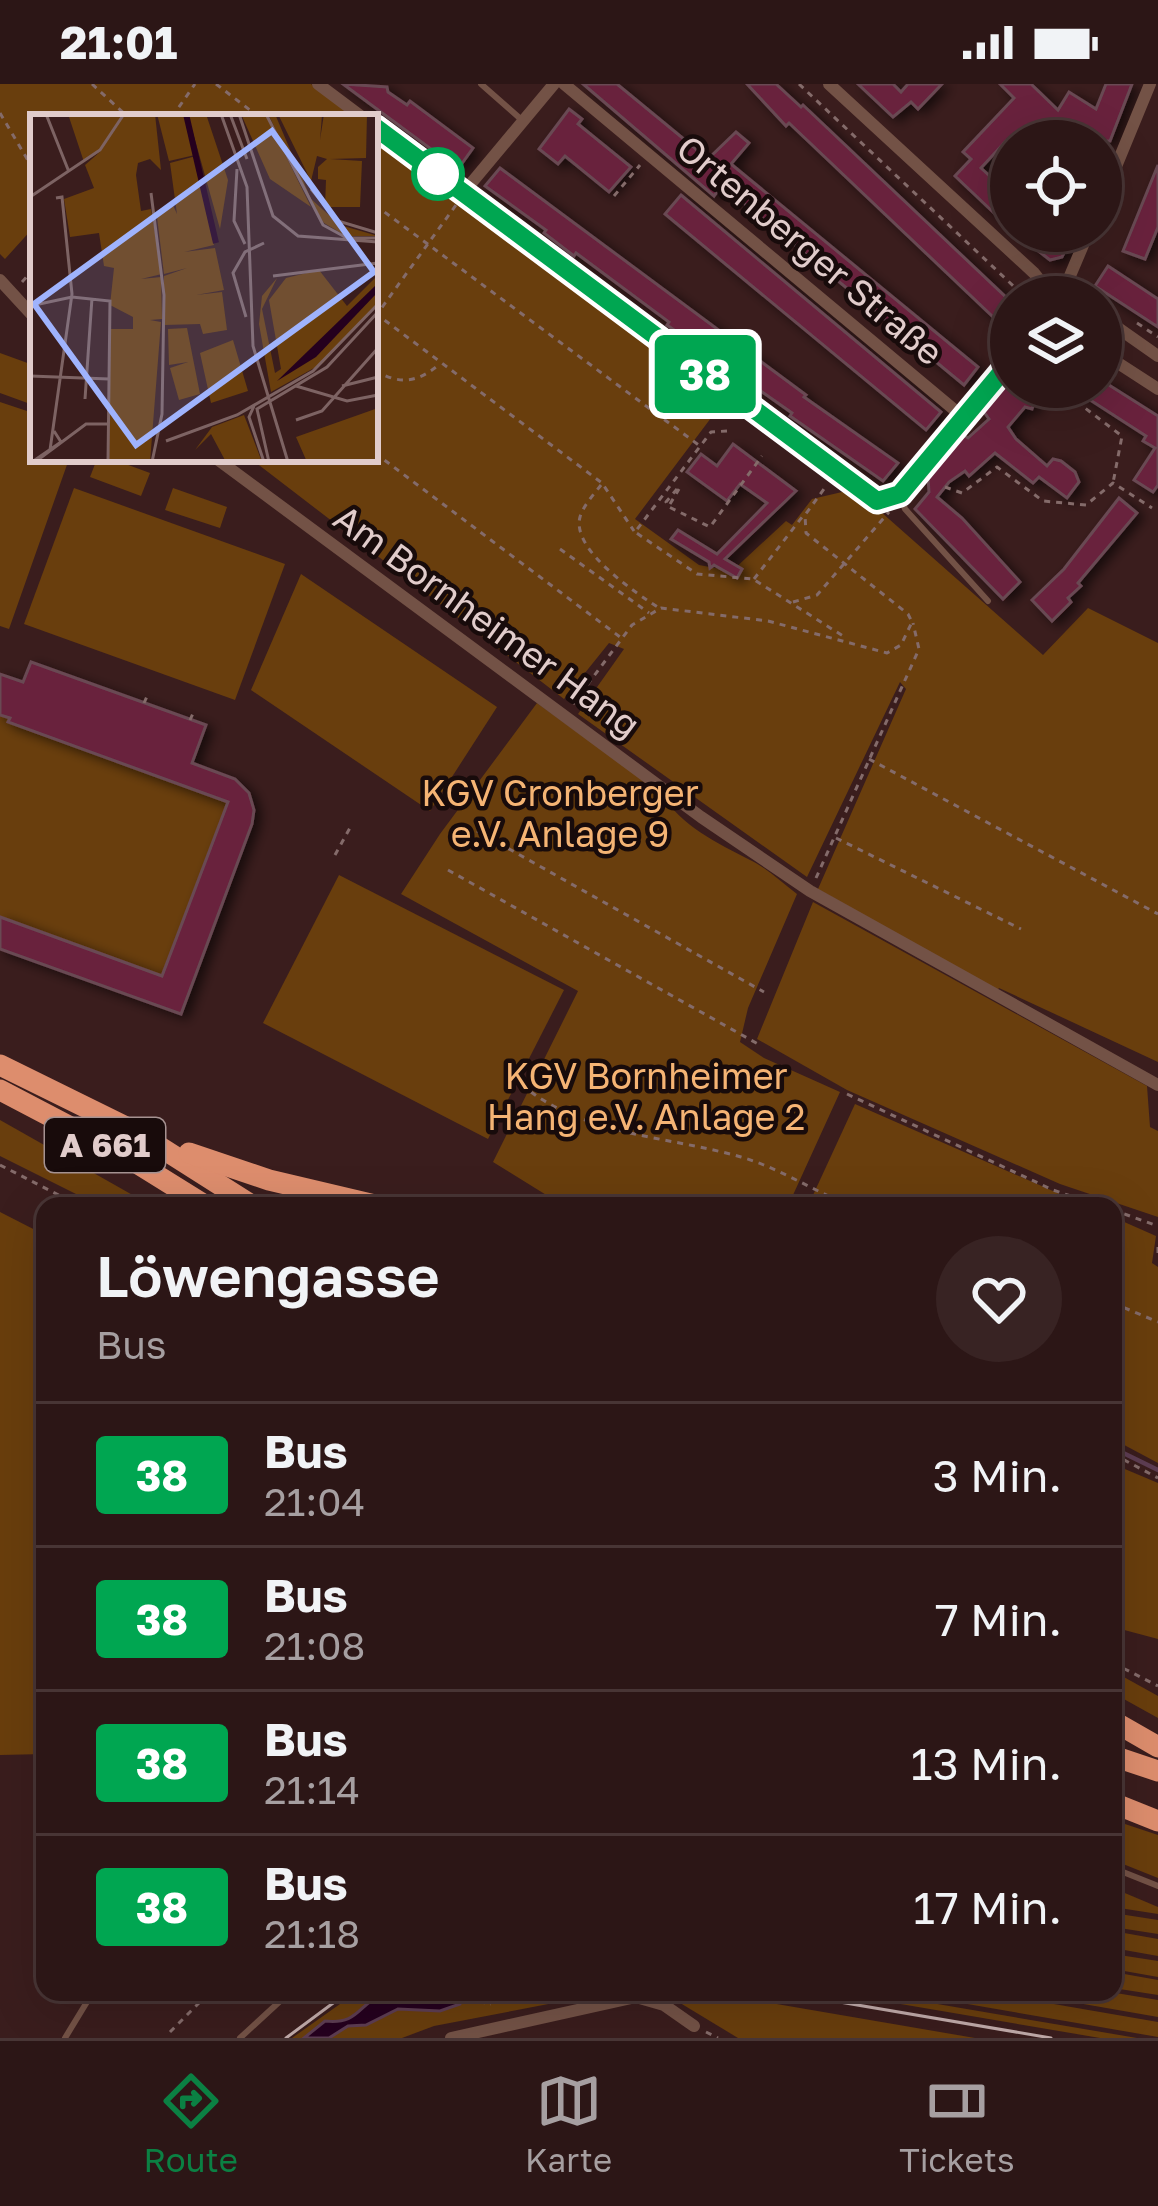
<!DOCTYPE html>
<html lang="de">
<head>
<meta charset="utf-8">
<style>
	body { margin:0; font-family:"Golos Text",sans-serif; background:#382323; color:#f1f3f6; height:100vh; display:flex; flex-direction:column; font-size:45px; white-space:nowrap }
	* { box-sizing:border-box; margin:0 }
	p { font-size:39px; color:#a69fa1 }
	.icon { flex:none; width:66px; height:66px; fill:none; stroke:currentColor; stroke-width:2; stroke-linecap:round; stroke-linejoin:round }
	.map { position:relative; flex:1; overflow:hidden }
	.sheet { position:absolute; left:36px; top:1113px; width:1086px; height:804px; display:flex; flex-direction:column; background:#2c1616; border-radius:24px; box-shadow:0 12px 48px #0002,0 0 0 3px #483535 }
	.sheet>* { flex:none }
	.badge { padding:0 24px; border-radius:9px; font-size:42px; line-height:78px }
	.tools { position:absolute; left:990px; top:36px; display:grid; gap:24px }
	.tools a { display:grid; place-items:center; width:132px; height:132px; border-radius:50%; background:#2c1616; box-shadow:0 12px 48px #0002,0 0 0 3px #483535; font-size:60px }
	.map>.badge { position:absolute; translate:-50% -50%; box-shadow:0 0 0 6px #fff }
	.round { display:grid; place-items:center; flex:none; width:126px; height:126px; border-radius:63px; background:#382323 }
	.headline { display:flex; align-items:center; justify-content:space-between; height:204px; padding:0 60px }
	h1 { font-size:57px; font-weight:600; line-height:90px }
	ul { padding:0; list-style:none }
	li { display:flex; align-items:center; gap:36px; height:144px; padding:0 60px; border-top:3px solid #483535 }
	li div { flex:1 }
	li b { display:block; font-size:45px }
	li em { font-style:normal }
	li .badge { min-width:132px; font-weight:700; text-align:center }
	.status { display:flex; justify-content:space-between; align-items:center; height:84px; padding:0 60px; background:#2c1616; direction:ltr }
	.status svg { height:33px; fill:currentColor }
	.tabs { display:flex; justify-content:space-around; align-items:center; height:168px; border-top:3px solid #483535; background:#2c1616; font-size:33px; color:#a69fa1 }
	.tabs a { display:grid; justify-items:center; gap:6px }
	.tabs .active { color:#0b8043 }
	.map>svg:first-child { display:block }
	.green { fill:#693e0d }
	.water { fill:#25001e; stroke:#5d3d52; stroke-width:3 }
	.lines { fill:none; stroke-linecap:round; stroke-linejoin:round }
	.stream { stroke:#5d3d52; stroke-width:4.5 }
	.building { fill:#69203d; stroke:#694953; stroke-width:3; filter:url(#shadow) }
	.path { stroke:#846b6a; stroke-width:3; stroke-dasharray:6 6; stroke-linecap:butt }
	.service { stroke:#735246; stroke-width:6 }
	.minor { stroke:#735246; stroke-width:12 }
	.motorway { stroke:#dd8d6d; stroke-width:21 }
	.tram { stroke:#c0aaa9; stroke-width:3 }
	.line-casing { stroke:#fff; stroke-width:27 }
	.line { stroke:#00a651; stroke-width:18 }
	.stop-dot { fill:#fff; stroke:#00a651; stroke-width:6 }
	.labels { text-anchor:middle; stroke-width:9; stroke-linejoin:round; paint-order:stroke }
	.shield { fill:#180b0b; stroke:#a59291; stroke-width:3 }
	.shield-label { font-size:33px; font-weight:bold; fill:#e1cccb }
	.street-label { font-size:36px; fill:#e1cccb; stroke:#180b0b }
	.park-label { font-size:36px; fill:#f5b474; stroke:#180b0b }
	.inset-river { fill:none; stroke:#25001e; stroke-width:6 }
	.inset-road { fill:none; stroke:#7d6363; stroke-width:3 }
	.view { fill:#9fb3fd; fill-opacity:0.15; stroke:#9fb3fd; stroke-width:6 }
	.inset-edge { fill:none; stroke:#e1cccb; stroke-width:6 }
</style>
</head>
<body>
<div class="status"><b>21:01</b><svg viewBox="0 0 49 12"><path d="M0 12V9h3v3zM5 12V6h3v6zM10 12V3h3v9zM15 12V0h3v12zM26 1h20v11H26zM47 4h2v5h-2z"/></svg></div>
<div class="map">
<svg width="1158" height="1954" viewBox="0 0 1158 1954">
	<defs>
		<filter id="shadow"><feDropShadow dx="6" dy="4" stdDeviation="6" flood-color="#0009"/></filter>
	</defs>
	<rect width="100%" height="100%" fill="#3a1d1d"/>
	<!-- green -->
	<g class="green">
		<polygon points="0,0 311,0 355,33 33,33 33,144 5,175 0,170"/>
		<polygon points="375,48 729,310 635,435 699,481 732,487 786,437 792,441 812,415 855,405 1043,571 1088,524 1158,559 1158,978 999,904 997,907 818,805 906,605 900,598 807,793 578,630 624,565 609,559 564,615 251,375 375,375"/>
		<polygon points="0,269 33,281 33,321 0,309"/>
		<polygon points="0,318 33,329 33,375 69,375 9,545 0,542"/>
		<polygon points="97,375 112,375 150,389 141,412 90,393"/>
		<polygon points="74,404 285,480 235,616 24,540"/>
		<polygon points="173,404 227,423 220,444 165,426"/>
		<polygon points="301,490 497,623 430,727 251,606"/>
		<path d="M0,589L198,662L192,679C224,691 259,698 252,740L181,930L0,865Z"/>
		<path d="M537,619L661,709C681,742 717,759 750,776C767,784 782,799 797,810L748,924L740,958L764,974L840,1008L788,1122H564L493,1078L578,907L401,810L440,750Z"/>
		<polygon points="339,791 564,906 488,1055 263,939"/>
		<polygon points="813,818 1147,1002 1150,1043 1158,1047 1158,1133 1060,1100 847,1006 757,955"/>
		<polygon points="855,1020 1087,1122 808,1122"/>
		<polygon points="0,1036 152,1122 100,1122 0,1072"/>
		<polygon points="0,1128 45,1151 45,1670 0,1671"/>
		<polygon points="1113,1133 1156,1152 1152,1179 1158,1183 1158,1379 1113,1355"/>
		<polygon points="1113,1380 1158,1399 1158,1555 1113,1543"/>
		<polygon points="1113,1587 1158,1612 1158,1634 1113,1609"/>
		<polygon points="1113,1736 1158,1751 1158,1794 1113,1776"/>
		<polygon points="1113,1804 1158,1823 1158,1830 1113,1823"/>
		<polygon points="1113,1829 1158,1836 1158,1850 1113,1843"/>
		<polygon points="1113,1847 1158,1855 1158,1872 1113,1864"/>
		<polygon points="1113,1870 1158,1877 1158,1893 1113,1885"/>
		<polygon points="1113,1888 1158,1896 1158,1911 1113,1904"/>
		<polygon points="357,1908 611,1908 434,1942 402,1954 292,1954"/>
		<polygon points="662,1908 706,1908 975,1954 738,1954"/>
		<polygon points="830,1908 867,1908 1137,1954 1100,1954"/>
		<polygon points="898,1908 985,1908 1158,1938 1158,1953"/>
		<polygon points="1015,1908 1110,1908 1158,1916 1158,1933"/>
	</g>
	<!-- water -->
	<path class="water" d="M459,1908L463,1912L460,1920L440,1927L398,1925L366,1941L348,1942L329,1954H304L325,1937C359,1941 358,1920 383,1910C399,1905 415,1913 431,1913C440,1914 449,1909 459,1908Z"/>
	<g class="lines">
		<!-- stream -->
		<polyline class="stream" points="1113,1364 1158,1386"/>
	</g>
	<!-- building -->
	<g class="building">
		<polygon points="343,0 387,3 388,8 407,21 410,17 473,64 458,85"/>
		<polygon points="583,0 617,0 708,75 736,48 749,59 731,80 978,283 964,301 722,101 714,112"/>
		<polygon points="747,0 776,0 801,23 803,21 1011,218 1011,250 789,39 786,42"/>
		<polygon points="858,0 893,0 901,8 908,0 942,0 918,25 911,18 893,33"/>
		<polygon points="1000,0 1031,0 1058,26 1069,8 1096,25 1106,0 1132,0 1110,57 1087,57 1091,48 1067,38 1055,57 1006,57 981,84 1011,112 1011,145 955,92 971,75 963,68 1014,14"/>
		<polygon points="569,25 582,35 578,40 631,83 609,108 565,72 558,80 539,65"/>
		<polygon points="1158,81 1158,143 1145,175 1123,167"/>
		<polygon points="500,84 806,311 804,313 898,379 883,397 790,332 792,329 667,241 669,238 576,169 574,172 544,149 546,146 485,102"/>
		<polygon points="681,111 941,328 926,346 665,130"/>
		<polygon points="1013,147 1050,147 1070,157 1062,173 1050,176"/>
		<polygon points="1108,182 1158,215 1158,243 1095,202"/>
		<polygon points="1011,293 1011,303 1034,303 1030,312 1036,314 1032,325 1025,323 1008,343 1016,355 1047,382 1053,375 1061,377 1075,388 1079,398 1067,414 1039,393 1033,399 995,369 969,392 965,387 949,398 937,413 962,434 1020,498 1003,515 915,425 929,408 928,393 963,351 968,354 989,335 984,328 986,323"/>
		<polygon points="1101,296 1158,332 1158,401 1153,408 1134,396 1155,364 1143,357 1146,352 1070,303 1101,303"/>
		<polygon points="733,360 796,407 725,475 742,485 737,494 714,481 710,484 709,478 671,455 678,446 717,470 767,419 740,400 727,417 687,388 701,370 717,382"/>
		<polygon points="1119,414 1137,429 1078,499 1081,502 1068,514 1071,518 1052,537 1032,516 1064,485"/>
		<polygon points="31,578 206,641 192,679 235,695 249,709 254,726 252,740 181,930 0,865 0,833 162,892 228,718 8,638 10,634 0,631 0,590 23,598"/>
	</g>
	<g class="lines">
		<!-- path -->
		<g class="path">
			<polyline points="92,0 128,33"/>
			<polyline points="216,0 259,33"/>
			<polyline points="799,0 1025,213"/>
			<polyline points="0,29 33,85"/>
			<polyline points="172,33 195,0"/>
			<polyline points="614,112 640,81"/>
			<polyline points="375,121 700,362"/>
			<polyline points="22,198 33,186"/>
			<polyline points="1085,213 1090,206 1100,213"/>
			<polyline points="375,229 602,399 634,447"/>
			<polyline points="375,233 456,121"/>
			<polyline points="1137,239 1158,253"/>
			<path d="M375,286C400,302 418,298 440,280"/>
			<polyline points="1057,303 1122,352 1113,399"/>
			<polyline points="727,347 711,348 635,448 697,490 753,495 843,552"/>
			<polyline points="375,369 620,553"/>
			<path d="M601,401C594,410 583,422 580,433C571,466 636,509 659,524"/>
			<polyline points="945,403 962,409 997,383 1043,417 1086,421 1113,399 1152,424"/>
			<polyline points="677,405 666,418 669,423 710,443 762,372"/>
			<polyline points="670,420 679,405"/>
			<polyline points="560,465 649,529"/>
			<polyline points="754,495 803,432"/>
			<polyline points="793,518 817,511 889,428"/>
			<polyline points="144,619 148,610"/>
			<polyline points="573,620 632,541 661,524 768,537 887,569 901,561 912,538 908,530 806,449 805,431 824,405"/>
			<polyline points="190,636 194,627"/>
			<polyline points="869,675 1158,830"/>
			<polyline points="477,747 764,908"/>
			<polyline points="836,754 1021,845"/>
			<polyline points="335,771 351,742"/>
			<polyline points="448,786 758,960"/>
			<polyline points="816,794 919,565 913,539"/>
			<path d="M531,1008C591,1052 672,1053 741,1073C779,1084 814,1107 851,1122"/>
			<polyline points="847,1010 1053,1106 1100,1122"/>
			<polyline points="0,1081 80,1122"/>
			<polyline points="1113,1126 1158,1142"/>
			<polyline points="1158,1163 1158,1169"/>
			<polyline points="1113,1219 1158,1238"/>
			<polyline points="1113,1370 1158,1394"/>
			<polyline points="1113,1579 1158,1602"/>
			<polyline points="471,1908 481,1918 491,1920"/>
			<polyline points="170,1948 210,1908"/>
			<polyline points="706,1948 718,1954"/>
		</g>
		<!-- service -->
		<g class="service">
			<polyline points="481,0 523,37"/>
			<polyline points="901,413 905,425 988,517"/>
			<polyline points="1113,1784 1158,1802"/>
			<polyline points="65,1954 93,1908"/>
			<polyline points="240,1954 290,1908"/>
		</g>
		<!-- minor -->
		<g class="minor">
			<polyline points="318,0 362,33"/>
			<polyline points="564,0 963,333"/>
			<polyline points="829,0 1034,189 1053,213"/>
			<polyline points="375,43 877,417 900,410 1011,277"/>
			<polyline points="463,109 554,0"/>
			<polyline points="1101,119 1150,0"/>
			<polyline points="0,196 33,232"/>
			<polyline points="1061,213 1089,147"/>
			<polyline points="1101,232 1158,272"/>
			<polyline points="1101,268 1158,305"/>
			<polyline points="217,375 701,733 810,807 1158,1001"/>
			<polyline points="451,1954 636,1913 664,1921 694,1942"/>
		</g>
		<!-- motorway -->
		<g class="motorway">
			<polyline points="0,981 138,1049 253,1122"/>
			<polyline points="0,1006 124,1071 206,1122"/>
			<polyline points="189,1069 269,1096 379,1122"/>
			<polyline points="1113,1637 1158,1663"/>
			<polyline points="1113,1672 1158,1687"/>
			<polyline points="1113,1719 1158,1737"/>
		</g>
		<!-- tram -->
		<g class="tram">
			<polyline points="735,1908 794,1918"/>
			<polyline points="781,1908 1051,1954"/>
			<polyline points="286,1954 348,1908"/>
		</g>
	</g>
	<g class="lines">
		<!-- line casing -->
		<g class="line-casing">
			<polyline id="line" points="375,43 877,417 900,410 1011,277"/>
		</g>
		<!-- line -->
		<use href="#line" class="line"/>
	</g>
	<!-- markers -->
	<circle class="stop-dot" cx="438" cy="90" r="24"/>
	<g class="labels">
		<!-- shield labels -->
		<rect class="shield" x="45" y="1034" width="120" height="54" rx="9"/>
		<g class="shield-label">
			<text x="105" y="1073">A 661</text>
		</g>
		<!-- street labels -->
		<g class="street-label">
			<text transform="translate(810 166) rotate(40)" y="13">Ortenberger Straße</text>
			<text transform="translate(487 537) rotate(36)" y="13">Am Bornheimer Hang</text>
		</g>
		<!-- park labels -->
		<g class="park-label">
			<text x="560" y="722">KGV Cronberger<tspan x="560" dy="41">e.V. Anlage 9</tspan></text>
			<text x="646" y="1005">KGV Bornheimer<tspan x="646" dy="41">Hang e.V. Anlage 2</tspan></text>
		</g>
	</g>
	<!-- overview -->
	<g transform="translate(30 30)">
		<rect width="348" height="348" fill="#3a1d1d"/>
		<path d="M38,0H125L131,56L120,45L108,49L106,61L111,97L121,95L132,160L111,165L131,163L132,205L120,206L131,208L120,348H79L80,215H103V203L80,191L84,154L74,152L69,119L40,123L34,85L64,74L55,51L71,37L54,48ZM127,0H154L165,41L139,47ZM176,0L198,66L190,115L158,1ZM211,0H235L281,93L240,65ZM238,0H245L281,85L310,111L348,122H316L294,109L287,99ZM248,0L292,1L290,26L294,0H337L336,44L300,45L332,47L330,93H295L296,66L288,65V53L297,45L287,42L281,67ZM166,42L184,131L154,138L185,134L194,176L166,181L192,178L197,216L173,220L170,210L134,211V162L157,154L134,160L127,103L142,89L147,100L140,49ZM289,156L317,192L348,161V189L293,249L241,278L229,210L232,182L247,164L232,195L245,259L251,255L239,186L256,164ZM157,214L170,280L149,286L140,254L158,248L139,251L138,215ZM203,226L218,277L181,289L170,239ZM348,294V348H277L266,323ZM214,301L232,348H196L181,320L165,336L182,313Z" fill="#693e0d"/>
		<path d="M346,171V180L286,243L247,267Z" fill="#25001e"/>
		<path class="inset-river" d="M156,0L186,129"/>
		<path class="inset-road" d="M16,0L39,58M191,0L217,73L223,232L258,348M200,0L217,45M209,0L243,102L268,122L348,128M236,0L293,111L317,124H348M0,35V90M207,55L204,107L215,130M281,75L308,107L348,119M121,79L134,181L132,300L122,348M0,83L70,36L94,0M243,162L348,149M0,192L42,183L80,187L78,348M216,203L203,159L215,138L234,129M0,262L79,265M266,272L317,287L348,281M312,272L348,263M55,285L62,184M224,292L219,303L234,348M266,306L292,297L348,234M136,327L207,301L283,257L348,190M20,336L42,180L32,83L26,84M2,348L31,328L24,317M5,348L56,310H78M239,348L227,295L297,253L348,198"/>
		<path class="view" d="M242,17L344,158L106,331L4,190Z"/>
		<rect width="348" height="348" class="inset-edge"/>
	</g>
</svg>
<div class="tools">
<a><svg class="icon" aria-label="locate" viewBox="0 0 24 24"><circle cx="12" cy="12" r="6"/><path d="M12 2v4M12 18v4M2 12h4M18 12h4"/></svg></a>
<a><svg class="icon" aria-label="layers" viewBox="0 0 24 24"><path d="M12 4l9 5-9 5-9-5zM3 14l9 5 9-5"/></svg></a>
</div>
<b class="badge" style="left:705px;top:290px;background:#00a651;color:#fff">38</b>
<section class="sheet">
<div class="headline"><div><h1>Löwengasse</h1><p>Bus</p></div><a class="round"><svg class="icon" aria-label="heart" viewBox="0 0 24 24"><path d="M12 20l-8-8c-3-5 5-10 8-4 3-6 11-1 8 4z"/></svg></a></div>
<ul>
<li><span class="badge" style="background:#00a651;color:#fff">38</span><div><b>Bus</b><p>21:04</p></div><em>3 Min.</em></li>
<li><span class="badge" style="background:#00a651;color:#fff">38</span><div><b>Bus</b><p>21:08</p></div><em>7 Min.</em></li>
<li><span class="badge" style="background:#00a651;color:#fff">38</span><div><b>Bus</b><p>21:14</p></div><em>13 Min.</em></li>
<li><span class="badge" style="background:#00a651;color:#fff">38</span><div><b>Bus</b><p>21:18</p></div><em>17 Min.</em></li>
</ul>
</section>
</div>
<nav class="tabs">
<a class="active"><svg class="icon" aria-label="directions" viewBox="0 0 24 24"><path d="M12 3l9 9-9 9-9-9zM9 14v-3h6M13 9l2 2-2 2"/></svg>Route</a>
<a><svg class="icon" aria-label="map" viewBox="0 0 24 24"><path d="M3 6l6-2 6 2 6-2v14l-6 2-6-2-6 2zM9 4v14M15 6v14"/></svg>Karte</a>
<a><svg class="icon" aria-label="tickets" viewBox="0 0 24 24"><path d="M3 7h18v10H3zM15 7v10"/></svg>Tickets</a>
</nav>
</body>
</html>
